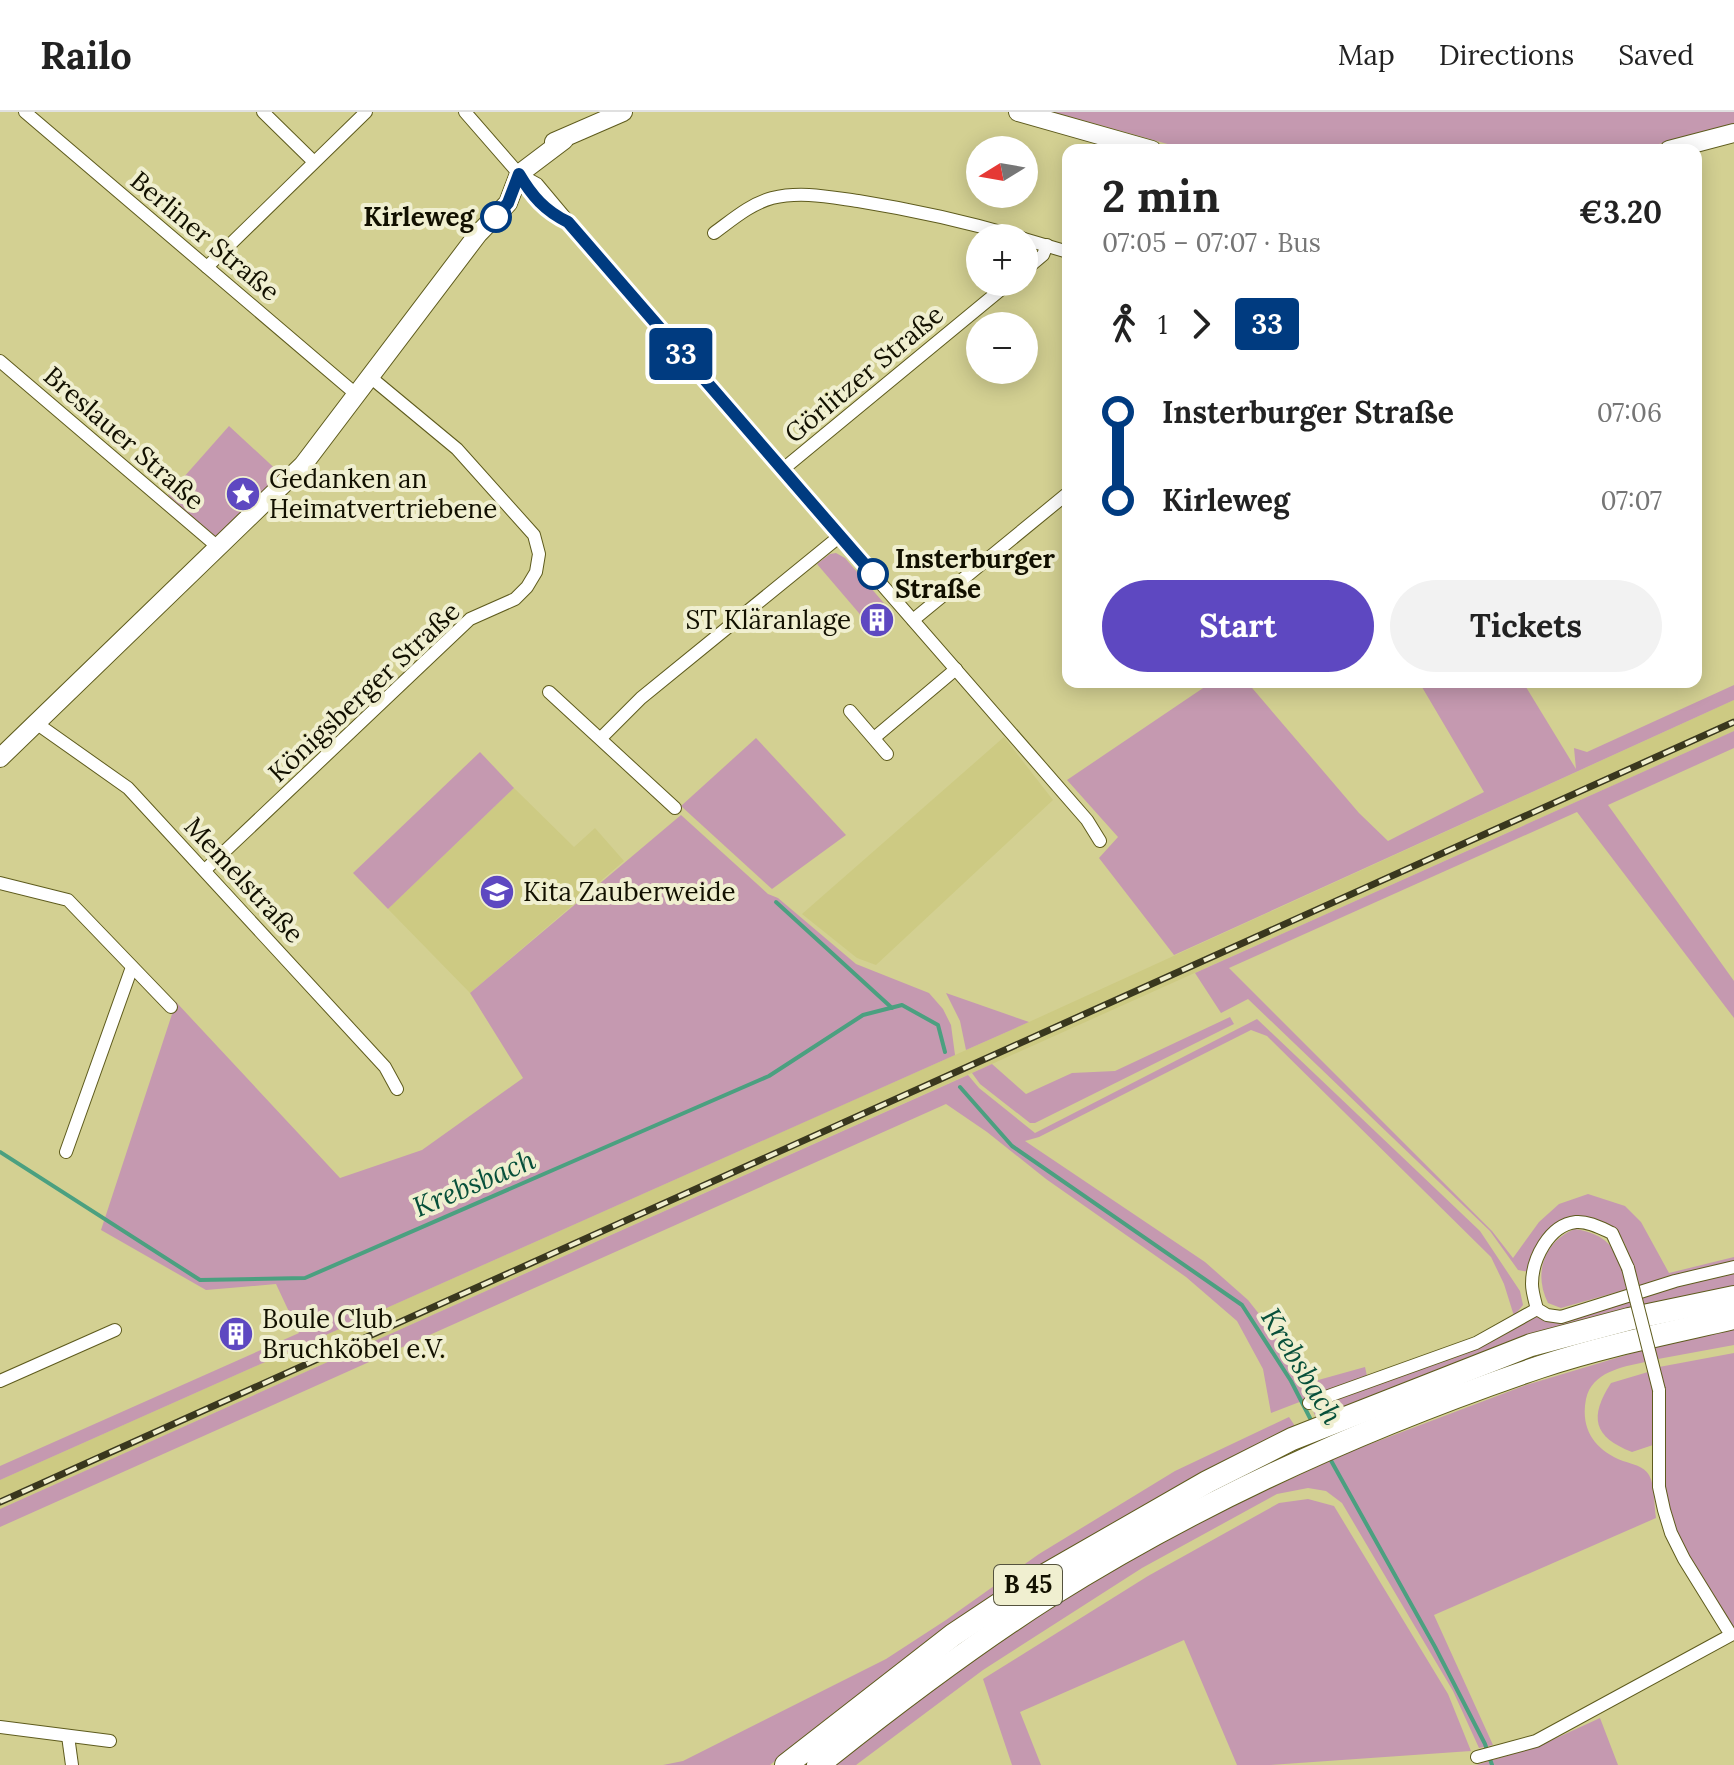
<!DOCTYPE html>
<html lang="en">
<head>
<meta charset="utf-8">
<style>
	body { margin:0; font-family:Lora,serif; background:#f2f2f2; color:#222; height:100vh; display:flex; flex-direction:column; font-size:30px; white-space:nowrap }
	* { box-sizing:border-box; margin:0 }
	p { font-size:26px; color:#767676 }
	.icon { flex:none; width:44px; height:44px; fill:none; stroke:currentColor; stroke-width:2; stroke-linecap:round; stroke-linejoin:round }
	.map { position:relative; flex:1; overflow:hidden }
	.side { position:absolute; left:1062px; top:32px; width:640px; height:544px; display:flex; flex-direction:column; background:#fff; border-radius:16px; box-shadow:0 4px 20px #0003 }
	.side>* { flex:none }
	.badge { padding:0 16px; border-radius:6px; font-size:28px; line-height:52px }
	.needle { width:52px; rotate:259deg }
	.tools { position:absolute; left:966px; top:24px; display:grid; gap:16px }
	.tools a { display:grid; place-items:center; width:72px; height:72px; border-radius:50%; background:#fff; box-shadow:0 4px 20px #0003; font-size:40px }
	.map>.badge { position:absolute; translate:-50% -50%; box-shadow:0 0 0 4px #fff }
	.legs { display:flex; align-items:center; gap:12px; height:88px; padding:0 40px; font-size:26px }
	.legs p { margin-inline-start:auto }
	.head { display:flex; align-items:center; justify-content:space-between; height:136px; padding:0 40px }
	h1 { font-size:44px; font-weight:800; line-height:60px }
	.cta { display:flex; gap:16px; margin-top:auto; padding:16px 40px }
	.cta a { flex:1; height:92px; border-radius:48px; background:#5e48c1; color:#fff; font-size:32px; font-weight:800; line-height:92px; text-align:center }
	.cta a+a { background:#f2f2f2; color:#222 }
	ul { padding:0 40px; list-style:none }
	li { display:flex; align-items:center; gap:28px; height:88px; font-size:30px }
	li i { display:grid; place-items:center; width:12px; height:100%; margin:0 10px; background:currentColor }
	li i::after { content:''; width:20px; height:20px; margin:-10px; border:6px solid; border-radius:50%; background:#fff }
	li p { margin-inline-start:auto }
	li:first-child i { background:linear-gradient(#0000 50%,currentColor 0) }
	li:last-child i { background:linear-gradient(currentColor 50%,#0000 0) }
	header { display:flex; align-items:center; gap:48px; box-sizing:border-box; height:112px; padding:0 40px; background:#fff; border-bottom:2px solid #e0e0e0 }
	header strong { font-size:38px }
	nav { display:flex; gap:44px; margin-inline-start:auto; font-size:28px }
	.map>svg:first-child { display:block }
	.built { fill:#cdca83 }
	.green { fill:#c599b0 }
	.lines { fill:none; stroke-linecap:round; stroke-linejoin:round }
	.stream { stroke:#4ba080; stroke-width:4 }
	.street-casing { stroke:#5e5b1d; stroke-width:14 }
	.secondary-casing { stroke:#5e5b1d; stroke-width:20 }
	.highway-casing { stroke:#5e5b1d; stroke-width:24 }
	.street { stroke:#fff; stroke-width:12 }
	.secondary { stroke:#fff; stroke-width:18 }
	.highway { stroke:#fff; stroke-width:22 }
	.rail-casing { stroke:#39371e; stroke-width:7 }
	.rail { stroke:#f0efd0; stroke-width:4; stroke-dasharray:12; stroke-linecap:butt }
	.street-bridge-casing { stroke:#5e5b1d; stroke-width:14; stroke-linecap:butt }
	.street-bridge { stroke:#fff; stroke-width:12 }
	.line-1-casing { stroke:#fff; stroke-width:18 }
	.line-1 { stroke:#003b80; stroke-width:12 }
	.stop-1-dot { fill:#fff; stroke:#003b80; stroke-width:4 }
	.labels { text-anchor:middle; stroke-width:8; stroke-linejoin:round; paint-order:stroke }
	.shield { fill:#f0efd0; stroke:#55533e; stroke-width:2 }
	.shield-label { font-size:24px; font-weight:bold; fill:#121000 }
	.stop-label { font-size:26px; font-weight:bold; fill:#121000; stroke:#f0efd0; text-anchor:end }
	.street-label { font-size:26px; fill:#121000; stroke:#f0efd0 }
	.poi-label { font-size:26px; fill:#121000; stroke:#f0efd0; text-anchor:start }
	.water-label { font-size:28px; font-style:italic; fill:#07503a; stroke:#f0efd0 }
</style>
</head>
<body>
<header>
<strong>Railo</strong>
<nav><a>Map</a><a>Directions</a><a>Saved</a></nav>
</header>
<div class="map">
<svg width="1734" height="1653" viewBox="0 0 1734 1653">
	<rect width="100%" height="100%" fill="#d3d092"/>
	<!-- built -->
	<g class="built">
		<polygon points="1734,588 1734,619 0,1397 0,1368 1029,910"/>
		<polygon points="1004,625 1053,688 876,853 857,846 802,802"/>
		<polygon points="514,676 574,735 595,716 624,749 470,881 388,797"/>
	</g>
	<!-- green -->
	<g class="green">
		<polygon points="1053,0 1734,0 1734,13 1635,38 1189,38"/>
		<polygon points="229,314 282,363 216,428 168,383"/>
		<polygon points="836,441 845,446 895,504 876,521 817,452 830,442"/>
		<polygon points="1212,570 1247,570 1359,701 1388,729 1484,680 1419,570 1523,570 1576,657 1574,636 1587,640 1734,573 1734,588 1174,843 1099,746 1118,725 1067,668"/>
		<polygon points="1734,619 1734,636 1608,693 1734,869 1734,906 1577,700 1229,856 1492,1119 1513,1146 1539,1110 1559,1092 1588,1082 1625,1094 1641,1110 1669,1161 1734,1145 1734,1149 1670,1164 1640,1175 1625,1132 1613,1118 1555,1113 1529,1160 1518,1158 1490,1119 1248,887 1221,901 1195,861"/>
		<polygon points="756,626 846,723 772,777 681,694"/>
		<polygon points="480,640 514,676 388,797 353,761"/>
		<polygon points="681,703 768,782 778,786 856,852 929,881 943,897 951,913 955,943 0,1368 0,1354 299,1221 276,1172 206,1178 101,1118 176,890 340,1066 422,1038 523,966 470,881"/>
		<polygon points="946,881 1029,910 966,938 960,909"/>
		<polygon points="1230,905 1234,912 1035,1011 1030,1011 980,972 972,961 992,952 1026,982 1072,961 1115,959"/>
		<polygon points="1257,907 1480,1119 1520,1179 1523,1193 1514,1204 1504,1172 1491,1145 1267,924 1251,918 1039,1025 1025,1029 1205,1150 1248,1188 1271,1217 1304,1272 1365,1255 1367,1264 1271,1301 1263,1257 1237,1209 1186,1165 1046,1067 987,1020 946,992 0,1415 0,1397 968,963 979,976 1035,1021"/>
		<path d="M1575,1117C1613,1123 1619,1143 1628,1177L1561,1196L1548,1191C1533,1161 1544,1129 1575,1117Z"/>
		<polygon points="1734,1161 1734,1174 1644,1193 1642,1184"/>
		<polygon points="1630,1187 1633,1197 1317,1308 1311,1294 1535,1201 1546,1206"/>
		<polygon points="1734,1216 1734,1233 1658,1247 1654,1233"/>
		<path d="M1643,1238L1645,1250C1622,1255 1592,1260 1586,1287C1580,1317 1595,1338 1623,1349C1632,1352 1644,1354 1649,1363C1655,1373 1654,1394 1656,1406L1434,1503L1493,1633L1479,1636L1453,1579L1342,1391L1326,1379L1308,1376L1277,1382L1142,1456L983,1558L856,1653H830L975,1545L1109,1459L1202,1408L1349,1340L1526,1273Z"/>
		<polygon points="1734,1241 1734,1518 1673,1419 1663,1374 1666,1292 1659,1255"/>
		<path d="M1648,1260L1653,1280V1333L1632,1340C1593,1325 1589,1305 1611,1271Z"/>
		<polygon points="1289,1305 1297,1317 1144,1393 1046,1453 816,1616 770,1653 663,1653 683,1649 886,1547 946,1508 1039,1442 1175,1359"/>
		<polygon points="1308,1387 1334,1394 1448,1582 1471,1639 1270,1653 1237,1653 1184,1528 1020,1600 1041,1653 1012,1653 983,1567 1148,1464 1279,1391"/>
		<polygon points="1600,1606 1618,1653 1476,1653 1539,1634"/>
	</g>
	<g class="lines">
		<!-- stream -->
		<g class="stream">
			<polyline points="776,790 892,896"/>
			<polyline points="960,975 1012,1034 1242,1193 1291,1269 1313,1312"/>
			<polyline points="0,1040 200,1168 305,1166 769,964 863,903 902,893 938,913 945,940"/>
			<polyline points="1329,1345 1435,1535 1485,1632 1492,1653"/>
		</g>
		<!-- street casing -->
		<g class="street-casing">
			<g id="street">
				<polyline points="25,0 357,283"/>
				<polyline points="263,0 313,49"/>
				<polyline points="465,0 519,62 537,89 558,105"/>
				<polyline points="519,62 537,72 640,195 1087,708 1100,729"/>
				<path d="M714,121C732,108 750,92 772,86C801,79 829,85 858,89C914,98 968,110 1022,126"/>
				<polyline points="1024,127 1068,140"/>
				<polyline points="207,155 366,0"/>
				<polyline points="1024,159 1043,143 1047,133"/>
				<polyline points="0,249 219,436"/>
				<polyline points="782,358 1010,170"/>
				<polyline points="913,508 1068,381"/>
				<polyline points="549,580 675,696"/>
				<polyline points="850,599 887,642"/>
				<polyline points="36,611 128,676 385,955 397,977"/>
				<polyline points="601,626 641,586 840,424"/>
				<polyline points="874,626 956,557"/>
				<polyline points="206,757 470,507 515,487 527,475 536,460 539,442 534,423 457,337 369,264"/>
				<polyline points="0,771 68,788 171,895"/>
				<polyline points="66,1040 132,855"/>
				<path d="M1628,1156L1612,1121C1601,1116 1588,1109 1576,1110C1549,1113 1532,1147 1532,1172C1532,1180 1535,1189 1537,1197L1547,1203L1561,1205L1675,1169L1734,1155"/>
				<polyline points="0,1269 115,1218"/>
				<polyline points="1309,1291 1476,1231 1537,1197"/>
				<polyline points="0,1615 110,1629"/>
				<polyline points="68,1624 72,1653"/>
				<polyline points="1477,1645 1536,1629 1731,1523 1684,1447 1671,1421 1664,1398 1659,1375 1659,1278"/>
			</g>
		</g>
		<!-- secondary casing -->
		<g class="secondary-casing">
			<g id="secondary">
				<polyline points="1018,0 1152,38"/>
				<polyline points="554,30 623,0"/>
				<polyline points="1669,38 1734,21"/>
				<polyline points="0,646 303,353 478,122 508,91 519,62 564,28"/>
			</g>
		</g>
		<!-- highway casing -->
		<g class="highway-casing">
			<g id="highway">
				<polyline points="786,1653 953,1523 1031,1471 1207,1370 1292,1327 1531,1233 1629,1207 1734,1185"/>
				<path d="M818,1653C892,1594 968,1536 1048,1485C1202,1388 1369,1313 1540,1255C1603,1234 1669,1221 1734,1206"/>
			</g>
		</g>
		<!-- street -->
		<use href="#street" class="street"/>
		<!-- secondary -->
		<use href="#secondary" class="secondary"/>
		<!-- highway -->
		<use href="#highway" class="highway"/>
		<!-- rail casing -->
		<g class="rail-casing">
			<polyline id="rail" points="0,1390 1734,610"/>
		</g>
		<!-- rail -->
		<use href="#rail" class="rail"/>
		<!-- street-bridge casing -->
		<g class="street-bridge-casing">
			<polyline id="street-bridge" points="1628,1156 1659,1278"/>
		</g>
		<!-- street-bridge -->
		<use href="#street-bridge" class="street-bridge"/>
	</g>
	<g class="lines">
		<!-- line-1 casing -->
		<g class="line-1-casing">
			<path id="line-1" d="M496,105L508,91L519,62C532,84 545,99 568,110L873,462"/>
		</g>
		<!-- line-1 -->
		<use href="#line-1" class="line-1"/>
	</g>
	<!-- icons -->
	<defs>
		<g id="sight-disc" transform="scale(1.8)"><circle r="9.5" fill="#5e48c1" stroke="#f0efd0"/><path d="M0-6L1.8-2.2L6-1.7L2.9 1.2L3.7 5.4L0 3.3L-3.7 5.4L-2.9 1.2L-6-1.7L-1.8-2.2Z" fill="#fff"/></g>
		<g id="building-disc" transform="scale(1.8)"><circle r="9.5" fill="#5e48c1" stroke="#f0efd0"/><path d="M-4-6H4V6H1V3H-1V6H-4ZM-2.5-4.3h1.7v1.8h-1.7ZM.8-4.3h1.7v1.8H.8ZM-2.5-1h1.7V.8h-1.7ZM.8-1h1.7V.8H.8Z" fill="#fff"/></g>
		<g id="school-disc" transform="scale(1.8)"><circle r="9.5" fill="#5e48c1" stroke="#f0efd0"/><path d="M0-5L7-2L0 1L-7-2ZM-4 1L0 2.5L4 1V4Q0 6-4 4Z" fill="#fff"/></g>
	</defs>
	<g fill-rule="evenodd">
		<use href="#sight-disc" x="243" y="382"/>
		<use href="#building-disc" x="877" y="508"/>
		<use href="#school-disc" x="497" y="780"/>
		<use href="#building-disc" x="236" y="1222"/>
	</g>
	<!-- markers -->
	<g class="stop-1-dot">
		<circle cx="496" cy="105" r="14"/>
		<circle cx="873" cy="462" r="14"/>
	</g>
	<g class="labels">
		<!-- shield labels -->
		<rect class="shield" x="994" y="1453" width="68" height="40" rx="6"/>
		<g class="shield-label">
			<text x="1028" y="1481">B 45</text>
		</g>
		<!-- stop labels -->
		<g class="stop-label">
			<text x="474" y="114">Kirleweg</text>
			<text x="895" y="456" text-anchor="start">Insterburger<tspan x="895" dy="30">Straße</tspan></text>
		</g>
		<!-- street labels -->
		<g class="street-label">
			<text transform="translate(205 124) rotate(40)" y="9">Berliner Straße</text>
			<text transform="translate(864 262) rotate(-40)" y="9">Görlitzer Straße</text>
			<text transform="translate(124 326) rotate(41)" y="9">Breslauer Straße</text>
			<text transform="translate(364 580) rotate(-43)" y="9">Königsberger Straße</text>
			<text transform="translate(244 768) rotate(47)" y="9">Memelstraße</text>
		</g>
		<!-- poi labels -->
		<g class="poi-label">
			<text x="269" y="376">Gedanken an<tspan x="269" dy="30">Heimatvertriebene</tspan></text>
			<text x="851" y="517" text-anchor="end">ST Kläranlage</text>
			<text x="523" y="789">Kita Zauberweide</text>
			<text x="262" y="1216">Boule Club<tspan x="262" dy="30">Bruchköbel e.V.</tspan></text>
		</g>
		<!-- water labels -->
		<g class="water-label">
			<text transform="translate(474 1071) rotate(-23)" y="10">Krebsbach</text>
			<text transform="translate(1302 1254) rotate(59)" y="10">Krebsbach</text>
		</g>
	</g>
</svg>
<div class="tools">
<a><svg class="needle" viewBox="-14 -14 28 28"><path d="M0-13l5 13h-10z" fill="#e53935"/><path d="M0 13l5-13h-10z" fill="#767676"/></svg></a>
<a>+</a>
<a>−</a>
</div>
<b class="badge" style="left:681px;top:242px;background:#003b80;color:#fff">33</b>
<section class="side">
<div class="head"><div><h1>2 min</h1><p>07:05 – 07:07 · Bus</p></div><b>€3.20</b></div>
<div class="legs"><svg class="icon" aria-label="walk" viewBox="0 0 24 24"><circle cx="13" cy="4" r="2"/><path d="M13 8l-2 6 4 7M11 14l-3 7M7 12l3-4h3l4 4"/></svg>1<svg class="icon" aria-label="forward" viewBox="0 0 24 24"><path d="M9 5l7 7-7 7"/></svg><b class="badge" style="background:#003b80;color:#fff">33</b></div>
<ul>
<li><i style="color:#003b80"></i><b>Insterburger Straße</b><p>07:06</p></li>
<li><i style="color:#003b80"></i><b>Kirleweg</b><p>07:07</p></li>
</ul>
<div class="cta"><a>Start</a><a>Tickets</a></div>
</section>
</div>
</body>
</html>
